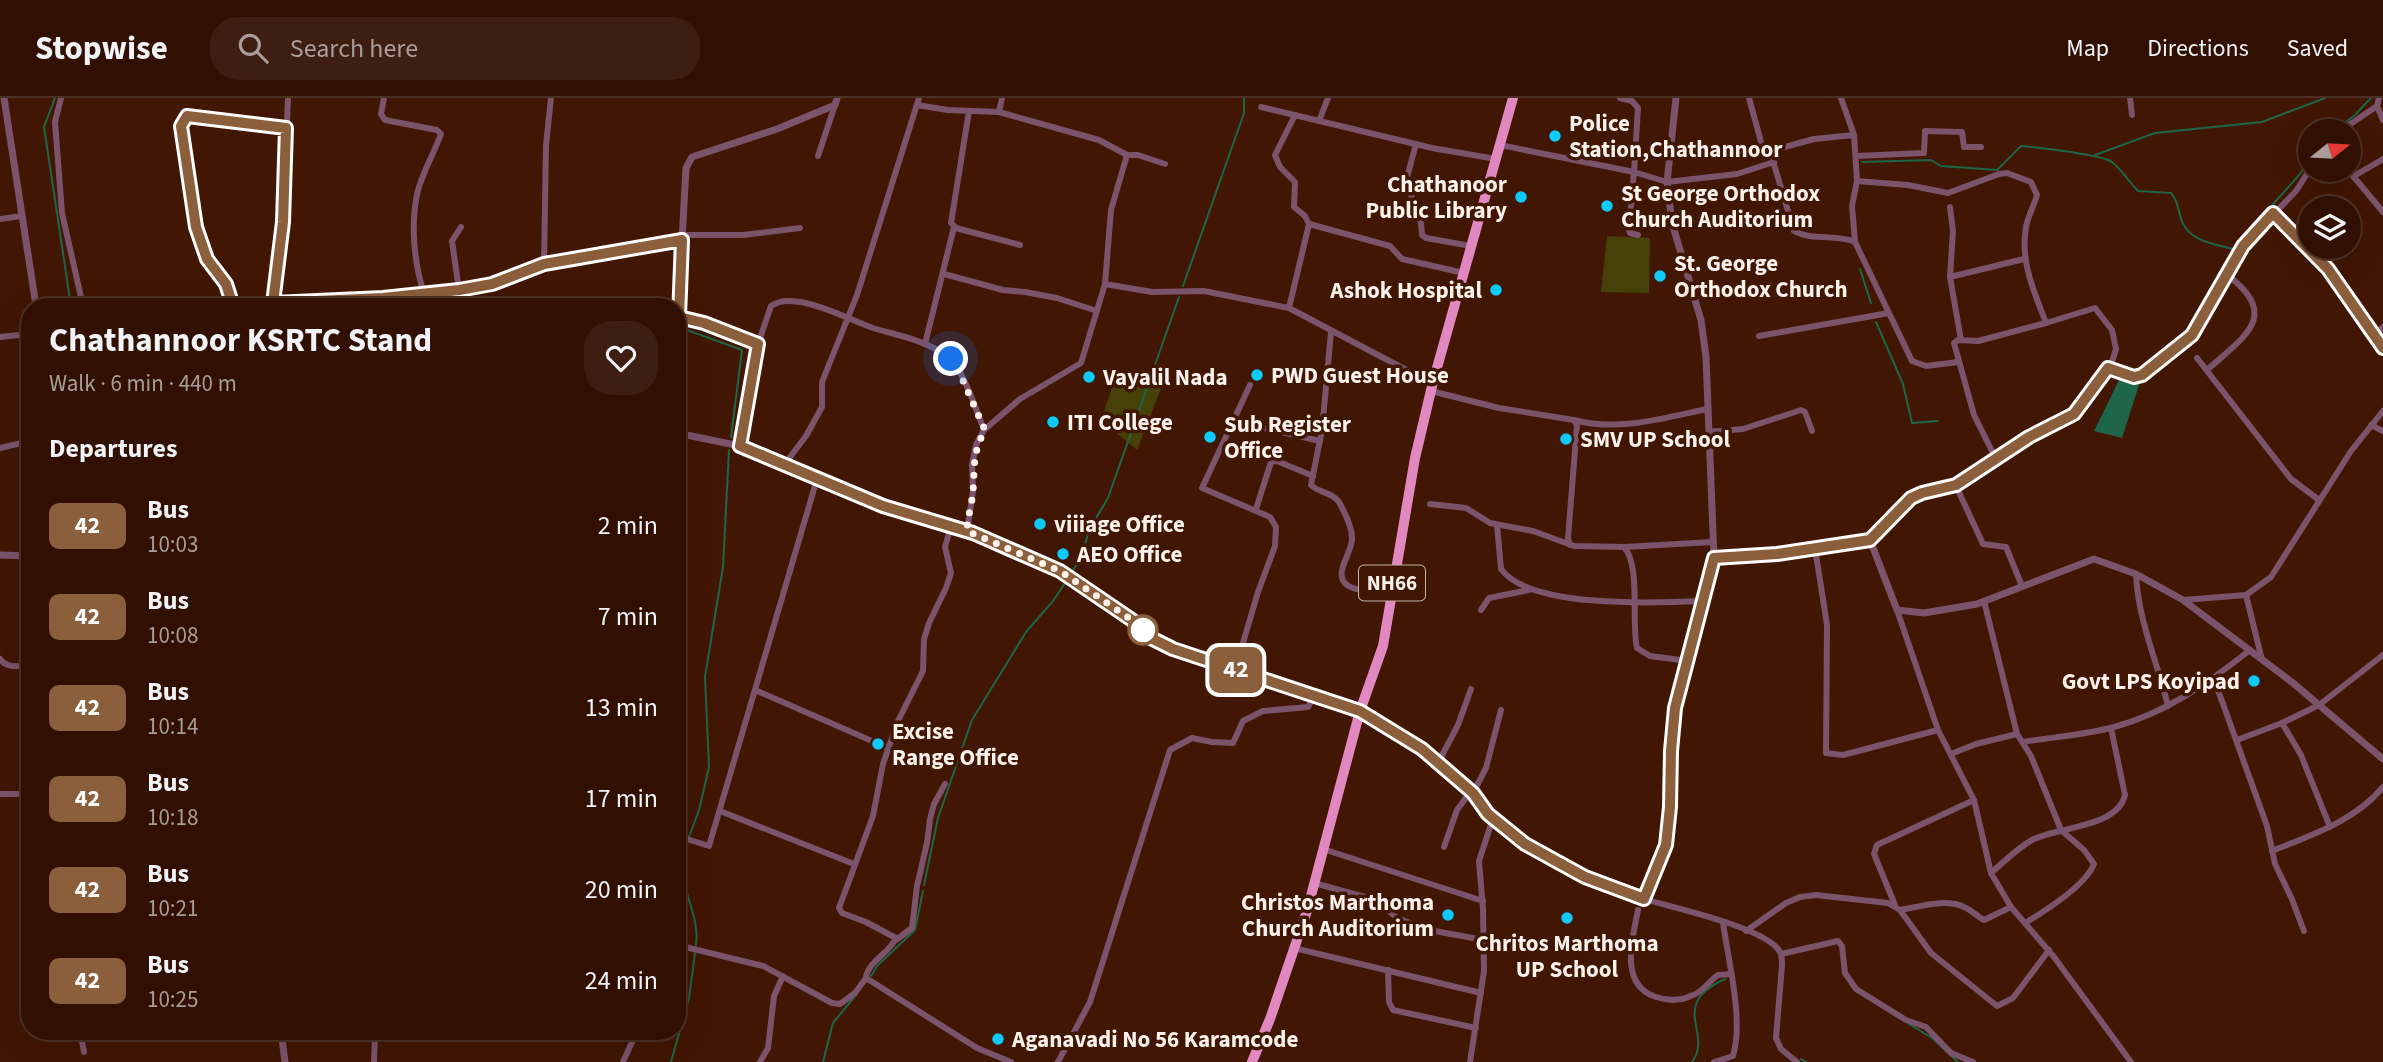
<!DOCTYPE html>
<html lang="en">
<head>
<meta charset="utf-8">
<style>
	body { margin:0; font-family:"Source Sans 3",sans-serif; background:#3d1e11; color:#f1f3f6; height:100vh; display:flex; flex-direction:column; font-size:26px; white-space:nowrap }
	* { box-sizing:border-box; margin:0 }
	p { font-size:23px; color:#a89d99 }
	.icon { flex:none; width:38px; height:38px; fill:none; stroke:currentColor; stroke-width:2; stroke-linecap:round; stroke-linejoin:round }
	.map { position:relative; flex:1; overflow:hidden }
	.drawer { position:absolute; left:21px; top:200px; width:665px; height:742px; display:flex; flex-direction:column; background:#311002; border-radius:28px; box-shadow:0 7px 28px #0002,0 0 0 2px #4c3024 }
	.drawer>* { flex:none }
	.badge { padding:0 14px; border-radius:10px; font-size:24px; line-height:46px }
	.needle { width:46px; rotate:72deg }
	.controls { position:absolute; left:2298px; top:21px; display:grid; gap:14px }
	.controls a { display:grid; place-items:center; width:63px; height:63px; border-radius:50%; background:#311002; box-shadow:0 7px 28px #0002,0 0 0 2px #4c3024; font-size:35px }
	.you { position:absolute; width:35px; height:35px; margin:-18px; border:5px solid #fff; border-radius:50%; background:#1a73e8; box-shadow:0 0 0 10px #1a73e833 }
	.map>.badge { position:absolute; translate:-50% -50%; box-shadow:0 0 0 4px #fff }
	h2 { padding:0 28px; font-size:26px; line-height:63px }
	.round { display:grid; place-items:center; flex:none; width:74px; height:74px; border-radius:28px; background:#3d1e11 }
	.overview { display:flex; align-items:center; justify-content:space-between; height:119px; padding:0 28px }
	h1 { font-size:33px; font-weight:700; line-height:52px }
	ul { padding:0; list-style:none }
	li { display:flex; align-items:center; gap:21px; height:91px; padding:0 28px }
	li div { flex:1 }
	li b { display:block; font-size:26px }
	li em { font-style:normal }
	li .badge { min-width:77px; font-weight:700; text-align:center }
	header { display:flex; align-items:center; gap:42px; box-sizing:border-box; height:98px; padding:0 35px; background:#311002; border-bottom:2px solid #4c3024 }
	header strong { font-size:33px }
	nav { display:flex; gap:38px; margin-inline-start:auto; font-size:24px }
	.search { width:490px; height:63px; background:#3d1e11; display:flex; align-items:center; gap:18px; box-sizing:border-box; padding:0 24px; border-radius:28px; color:#a89d99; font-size:26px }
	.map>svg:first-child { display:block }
	.green { fill:#464009 }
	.water { fill:#1e6549 }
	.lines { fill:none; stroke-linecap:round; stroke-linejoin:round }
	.stream { stroke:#1e6549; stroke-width:2 }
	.minor { stroke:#7b536b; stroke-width:6 }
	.tertiary { stroke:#7b536b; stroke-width:7 }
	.trunk { stroke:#e288c0; stroke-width:10 }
	.line-casing { stroke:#fff; stroke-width:16 }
	.line { stroke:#8b5e3c; stroke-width:10 }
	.walk { stroke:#fef2ed; stroke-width:7; stroke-dasharray:0 12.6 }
	.poi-dot { fill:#0ecafa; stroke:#411603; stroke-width:2.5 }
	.stop-dot { fill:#fff; stroke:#8b5e3c; stroke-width:3.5 }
	.labels { text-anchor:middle; stroke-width:7; stroke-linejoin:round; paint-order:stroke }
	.shield { fill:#411603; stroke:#c5b0a7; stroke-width:2 }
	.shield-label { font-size:21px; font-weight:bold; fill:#fef2ed }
	.poi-label { font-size:23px; font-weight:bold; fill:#fef2ed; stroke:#411603; text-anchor:start }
</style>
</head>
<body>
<header>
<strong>Stopwise</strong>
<div class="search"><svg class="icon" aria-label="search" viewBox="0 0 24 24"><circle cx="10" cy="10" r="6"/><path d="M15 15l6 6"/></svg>Search here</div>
<nav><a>Map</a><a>Directions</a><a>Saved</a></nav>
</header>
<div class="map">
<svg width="2383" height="964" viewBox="0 0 2383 964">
	<rect width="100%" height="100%" fill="#411603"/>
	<!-- green -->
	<g class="green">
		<polygon points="1607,138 1650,140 1649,195 1601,194"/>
		<polygon points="1116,278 1164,283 1137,352 1101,322"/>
	</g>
	<!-- water -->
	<polygon class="water" points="2121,278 2140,284 2122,340 2094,333"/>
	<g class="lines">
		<!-- stream -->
		<g class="stream">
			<polyline points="55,0 44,29 71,208"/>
			<polyline points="2334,33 2355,17 2371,0"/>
			<polyline points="2095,57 2155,35 2262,24 2325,0"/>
			<path d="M1862,64L1931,62L1941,68L1997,72L2021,48C2035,49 2104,57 2112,64C2122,72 2129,84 2138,93L2171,95C2178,103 2178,111 2181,121C2188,143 2214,146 2233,151L2300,76L2310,60"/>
			<polyline points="1860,171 1871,205"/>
			<polyline points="1183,188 1244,15 1244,0"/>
			<polyline points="1876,224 1903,286 1912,325 1938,323"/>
			<polyline points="687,232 742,252 731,339"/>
			<polyline points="1070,477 1082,458 1089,432 1108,400 1179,199"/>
			<polyline points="689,739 699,712 709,669 705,579 723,469 729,352"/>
			<path d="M686,744C671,782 701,811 696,847"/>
			<polyline points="924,787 938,720 972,622 1026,534 1053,503 1067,482"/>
			<polyline points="871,878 877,868 915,832 923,793"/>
			<polyline points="1909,926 1932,940 1958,964"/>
			<polyline points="1801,961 1806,964"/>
			<polyline points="671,964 689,900 695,855"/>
			<polyline points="823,964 833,925 856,897"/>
			<path d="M1692,964C1714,935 1667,907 1725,881"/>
		</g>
		<!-- minor -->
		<g class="minor">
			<polyline points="61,0 55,24 62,115 83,208"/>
			<path d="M384,0L381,16L385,22L437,32L441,36C434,55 424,72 418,92C410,125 414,164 424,196"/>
			<polyline points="1620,0 1632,3 1638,10 1634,74 1667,84 1737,76 1774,64"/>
			<path d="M1749,0L1763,51L1767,54L1814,41L1854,37L1857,83L1908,87L1948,95L1999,76L2007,75L2031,84L2037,97C2034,108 2028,118 2026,129C2020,164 2034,193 2046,225L2095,210L2112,232L2116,251L2112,264L2081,310L2065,321L2029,339L1956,388L1922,395L1911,400L1870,442"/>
			<polyline points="1841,0 1854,37"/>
			<polyline points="2130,0 2132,17"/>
			<polyline points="917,7 948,12 999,14"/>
			<polyline points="2377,8 2383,22"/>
			<polyline points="1261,9 1432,50 1496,61"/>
			<polyline points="969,13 951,125 956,130 1020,147"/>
			<polyline points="1319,23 1328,0"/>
			<polyline points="2340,33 2377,8 2379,0"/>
			<polyline points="1416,46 1406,83 1421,125 1422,137 1426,140 1471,148"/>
			<polyline points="1500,47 1634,74 1629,132 1630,135 1638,137"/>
			<path d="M1770,53L1794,133C1812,143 1836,136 1855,144L1912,263L1926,268L1958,264"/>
			<polyline points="1127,57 1138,57 1165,66"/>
			<polyline points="818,58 835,7"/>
			<polyline points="1856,58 1924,55 1925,33 1962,34 1964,49 1981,49"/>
			<polyline points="2348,72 2383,114"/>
			<polyline points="2354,78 2383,61"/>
			<polyline points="1950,109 1953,133 1950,179 1961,242"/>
			<polyline points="2273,115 2328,171 2383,250"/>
			<polyline points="0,121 22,118"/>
			<polyline points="1309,126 1390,148 1402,161 1464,175"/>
			<polyline points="683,137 743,137 800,130"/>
			<polyline points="1855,144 1852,108 1857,83"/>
			<polyline points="544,166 546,47 551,0"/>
			<polyline points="944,176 1003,192 1025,194 1057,200 1097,213"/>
			<polyline points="1950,179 2024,161"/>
			<polyline points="1105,186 1152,194 1204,193 1289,210 1414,276 1433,284"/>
			<polyline points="459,192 452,143 461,129"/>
			<polyline points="273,205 283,124 288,0"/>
			<polyline points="233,208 226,186 207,161 196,129 181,25 187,18 191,18 286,30"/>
			<polyline points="236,208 383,200 459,192 492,186 544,166 682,142"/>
			<polyline points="1289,210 1309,126 1305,118 1294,109 1295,84 1280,69 1275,57 1295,17"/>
			<polyline points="679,219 704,225 758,246"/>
			<path d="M1331,234L1322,332L1311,387C1319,395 1332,394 1339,404C1344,413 1352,429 1352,440C1353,454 1332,476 1347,487C1356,494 1378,493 1390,495"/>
			<polyline points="2374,236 2383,229"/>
			<polyline points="1759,238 1889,215"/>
			<polyline points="0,239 30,236"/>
			<polyline points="925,246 954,129"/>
			<polyline points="2197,260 2291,381 2319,402"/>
			<polyline points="2108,270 2139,279 2192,237 2243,148 2296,93 2310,71"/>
			<path d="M2207,272C2245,238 2282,217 2226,176"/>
			<polyline points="1431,293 1499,310 1574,322 1577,327 1568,440 1570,447"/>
			<path d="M1574,322C1618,334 1664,320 1707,311"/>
			<polyline points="1233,323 1320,343"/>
			<polyline points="2371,327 2383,333"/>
			<polyline points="1708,334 1743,331 1801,312 1805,314 1812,333"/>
			<path d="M740,348L758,246L771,208C794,191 849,222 873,230C899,238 927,242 949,260C964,273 976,312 984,332"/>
			<polyline points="0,350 30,343"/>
			<polyline points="1996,361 1974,317 1954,245 1958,242 1978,243 2046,225"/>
			<polyline points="784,367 806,338 822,309 822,284 857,197 919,0"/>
			<polyline points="1956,388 1983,446 2006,449 2022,488"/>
			<path d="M1430,406L1466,410L1490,425L1533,433L1574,448L1624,449C1641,467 1631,524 1637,550L1650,558L1688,563"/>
			<polyline points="1256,411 1271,364 1277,363 1313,378"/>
			<path d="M1497,427L1501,471C1530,511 1657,505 1704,503"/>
			<path d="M951,428L945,449L951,475L946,490L929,525L924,541L923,573L898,623L883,666L873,718L839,810L842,815L866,824L896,840C890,855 867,864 866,880L977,950L1011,964"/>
			<polyline points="967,433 973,393 972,367 976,347 984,332 1020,301 1081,265 1105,186 1111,112 1127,57 1099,42 999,14 1002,0"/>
			<polyline points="1624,449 1713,444"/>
			<polyline points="1815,450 1827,527 1826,655 1843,657 1938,632"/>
			<path d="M2136,476C2138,522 2157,563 2168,608"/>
			<polyline points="2246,497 2262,562"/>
			<polyline points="2183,502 2246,497 2271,479 2351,353 2383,313"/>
			<path d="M1984,503L2017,636L2031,658L2061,732L2084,752L2094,766C2086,787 2045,813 2025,825"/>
			<polyline points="1481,512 1489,500 1529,492"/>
			<polyline points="1897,512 1938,632 1974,702 1991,775 2011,809 2054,859 2131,964"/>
			<path d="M0,561C7,571 19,568 30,567"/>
			<polyline points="1235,572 1258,494 1275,448 1276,429 1270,419 1202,390 1250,287"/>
			<polyline points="2214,581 2267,728 2275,766 2291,799 2304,833"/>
			<polyline points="755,592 888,650"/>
			<polyline points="2282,625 2301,657 2330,729"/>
			<polyline points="2237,642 2282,625 2319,607 2383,557"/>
			<path d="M2023,644C2053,639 2085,637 2114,629C2166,615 2208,585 2250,552"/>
			<polyline points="1951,656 1976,646 2017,636"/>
			<polyline points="1438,665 1458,627 1471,591"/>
			<polyline points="1473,695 1486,670 1501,612"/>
			<polyline points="0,696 30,696"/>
			<polyline points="720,713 854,766"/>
			<polyline points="677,738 709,748 817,381"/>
			<polyline points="1444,749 1457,712 1471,693"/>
			<polyline points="1323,751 1483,803"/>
			<path d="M2272,753C2311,737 2355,723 2383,689"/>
			<path d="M1991,775C2005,763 2018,749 2034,741C2059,729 2118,729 2125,697L2111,630"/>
			<polyline points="1314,785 1376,802 1397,820 1429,832 1484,842"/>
			<path d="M1644,801C1674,810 1759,828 1778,851C1782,856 1782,861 1782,867L1776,940L1781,951L1797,964"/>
			<polyline points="1895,807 1874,756 1877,747 1974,702"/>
			<path d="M1638,812C1633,839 1618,887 1656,899C1668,903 1681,903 1693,897C1704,893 1709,883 1718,877L1731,876"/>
			<path d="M1900,812C1919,809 1946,800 1964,809C1971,812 1977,818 1984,822L2011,809"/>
			<polyline points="1746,833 1786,805 1800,799 1816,797 1888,805 1900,812 1931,855 1997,908 2013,900 2049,852"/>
			<polyline points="896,842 912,830 917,788 927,745 930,721 934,706 945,686"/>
			<polyline points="677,847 763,868 832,905 840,906 855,895 866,880"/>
			<polyline points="1294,850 1481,895"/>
			<polyline points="1781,856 1838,843 1842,848 1845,875 1856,891 1906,922 1926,929 1951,955 1973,964"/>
			<polyline points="1388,872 1389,904 1393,912 1476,930"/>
			<polyline points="80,933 84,954"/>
			<polyline points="374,964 375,937"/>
			<polyline points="623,964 637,933"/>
			<polyline points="760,964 768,950 774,898 783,878"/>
			<polyline points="1058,964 1090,904 1170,652 1192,640 1212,644 1233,645 1243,623 1263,613 1308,609 1314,598"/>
			<polyline points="1470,964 1484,873 1483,811 1479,763 1493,720"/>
			<path d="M1714,964L1733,958C1744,921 1728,863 1723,824"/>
		</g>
		<!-- tertiary -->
		<g class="tertiary">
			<polyline points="4,0 36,208"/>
			<polyline points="1676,0 1667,84 1672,125 1701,222 1706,259 1714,460 1778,456 1870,442 1897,512 1924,515 1977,506 2094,461 2136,476 2183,502 2293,585 2383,661"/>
			<polyline points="677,234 686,70 692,59 777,31 835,7 837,0"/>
			<polyline points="677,335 740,348 883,408 973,435 1005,448 1060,473 1132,522 1151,540 1173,551 1360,613 1422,651 1473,695 1488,716 1525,746 1585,779 1644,801 1666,747 1670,709 1671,653 1675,610 1714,460"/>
			<polyline points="0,457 30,458"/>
			<polyline points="281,933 285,964"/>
		</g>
		<!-- trunk -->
		<polyline class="trunk" points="1252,964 1270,921 1307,813 1360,613 1383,548 1415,360 1433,284 1513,0"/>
	</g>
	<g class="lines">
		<!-- line casing -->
		<g class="line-casing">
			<polyline id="line" points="233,208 226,186 207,161 196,129 181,28 187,18 286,30 283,124 273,205 383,200 459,192 492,186 544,166 682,142 679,219 704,225 758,246 740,348 883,408 973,435 1060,473 1132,522 1151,540 1173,551 1360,613 1422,651 1473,695 1488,716 1525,746 1585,779 1644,801 1666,747 1670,709 1671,653 1675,610 1714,460 1777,456 1870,442 1911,400 1922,395 1956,387 2029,339 2074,316 2108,270 2134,279 2142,277 2192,237 2243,148 2273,115 2328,171 2383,250"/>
		</g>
		<!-- line -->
		<use href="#line" class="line"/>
		<!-- walk -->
		<path class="walk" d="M951,261L957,269L985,332C972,356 975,368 973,393C972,407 967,420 967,433L1060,473L1132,522L1151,540L1143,532"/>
	</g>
	<!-- markers -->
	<g class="poi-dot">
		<circle cx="1555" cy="38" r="7"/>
		<circle cx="1521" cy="99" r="7"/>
		<circle cx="1607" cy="108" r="7"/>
		<circle cx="1660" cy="178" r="7"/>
		<circle cx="1496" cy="192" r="7"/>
		<circle cx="1257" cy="277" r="7"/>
		<circle cx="1089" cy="279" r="7"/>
		<circle cx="1053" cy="324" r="7"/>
		<circle cx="1210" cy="339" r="7"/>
		<circle cx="1566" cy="341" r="7"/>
		<circle cx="1040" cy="426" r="7"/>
		<circle cx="1063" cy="456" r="7"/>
		<circle cx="2254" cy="583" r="7"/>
		<circle cx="878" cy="646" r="7"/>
		<circle cx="1448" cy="817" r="7"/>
		<circle cx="1567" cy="820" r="7"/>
		<circle cx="998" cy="941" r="7"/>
	</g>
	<circle class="stop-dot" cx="1143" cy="532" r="14"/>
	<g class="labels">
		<!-- shield labels -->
		<rect class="shield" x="1359" y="467.5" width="66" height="35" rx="5"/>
		<g class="shield-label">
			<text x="1392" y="492">NH66</text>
		</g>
		<!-- poi labels -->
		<g class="poi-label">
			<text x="1569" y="33">Police<tspan x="1569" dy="26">Station,Chathannoor</tspan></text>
			<text x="1507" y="94" text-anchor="end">Chathanoor<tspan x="1507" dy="26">Public Library</tspan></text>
			<text x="1621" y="103">St George Orthodox<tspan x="1621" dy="26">Church Auditorium</tspan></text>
			<text x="1674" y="173">St. George<tspan x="1674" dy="26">Orthodox Church</tspan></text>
			<text x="1482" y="200" text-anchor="end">Ashok Hospital</text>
			<text x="1271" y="285">PWD Guest House</text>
			<text x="1103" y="287">Vayalil Nada</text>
			<text x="1067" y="332">ITI College</text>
			<text x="1224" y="334">Sub Register<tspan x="1224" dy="26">Office</tspan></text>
			<text x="1580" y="349">SMV UP School</text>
			<text x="1054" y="434">viiiage Office</text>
			<text x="1077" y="464">AEO Office</text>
			<text x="2240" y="591" text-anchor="end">Govt LPS Koyipad</text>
			<text x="892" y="641">Excise<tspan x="892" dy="26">Range Office</tspan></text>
			<text x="1434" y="812" text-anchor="end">Christos Marthoma<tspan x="1434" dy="26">Church Auditorium</tspan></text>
			<text x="1567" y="853" text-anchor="middle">Chritos Marthoma<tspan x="1567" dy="26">UP School</tspan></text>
			<text x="1012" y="949">Aganavadi No 56 Karamcode</text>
		</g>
	</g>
</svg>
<div class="controls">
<a><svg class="needle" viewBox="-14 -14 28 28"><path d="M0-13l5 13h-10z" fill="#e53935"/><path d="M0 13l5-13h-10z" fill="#a89d99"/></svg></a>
<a><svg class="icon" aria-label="layers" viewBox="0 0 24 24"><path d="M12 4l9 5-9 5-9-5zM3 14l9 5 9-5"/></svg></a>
</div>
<div class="you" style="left:951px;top:261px"></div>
<b class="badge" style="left:1236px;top:572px;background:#8b5e3c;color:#fff">42</b>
<section class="drawer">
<div class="overview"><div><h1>Chathannoor KSRTC Stand</h1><p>Walk · 6 min · 440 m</p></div><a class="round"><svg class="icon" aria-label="heart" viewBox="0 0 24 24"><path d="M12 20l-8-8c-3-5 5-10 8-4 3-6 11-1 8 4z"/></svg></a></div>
<h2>Departures</h2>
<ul>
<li><span class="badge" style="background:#8b5e3c;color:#fff">42</span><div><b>Bus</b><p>10:03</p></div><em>2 min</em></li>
<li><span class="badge" style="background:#8b5e3c;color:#fff">42</span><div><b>Bus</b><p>10:08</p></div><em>7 min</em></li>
<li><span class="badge" style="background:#8b5e3c;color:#fff">42</span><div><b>Bus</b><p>10:14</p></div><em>13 min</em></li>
<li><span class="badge" style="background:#8b5e3c;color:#fff">42</span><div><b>Bus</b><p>10:18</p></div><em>17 min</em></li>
<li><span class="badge" style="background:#8b5e3c;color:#fff">42</span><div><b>Bus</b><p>10:21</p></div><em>20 min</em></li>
<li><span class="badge" style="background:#8b5e3c;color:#fff">42</span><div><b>Bus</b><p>10:25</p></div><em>24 min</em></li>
</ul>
</section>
</div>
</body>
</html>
